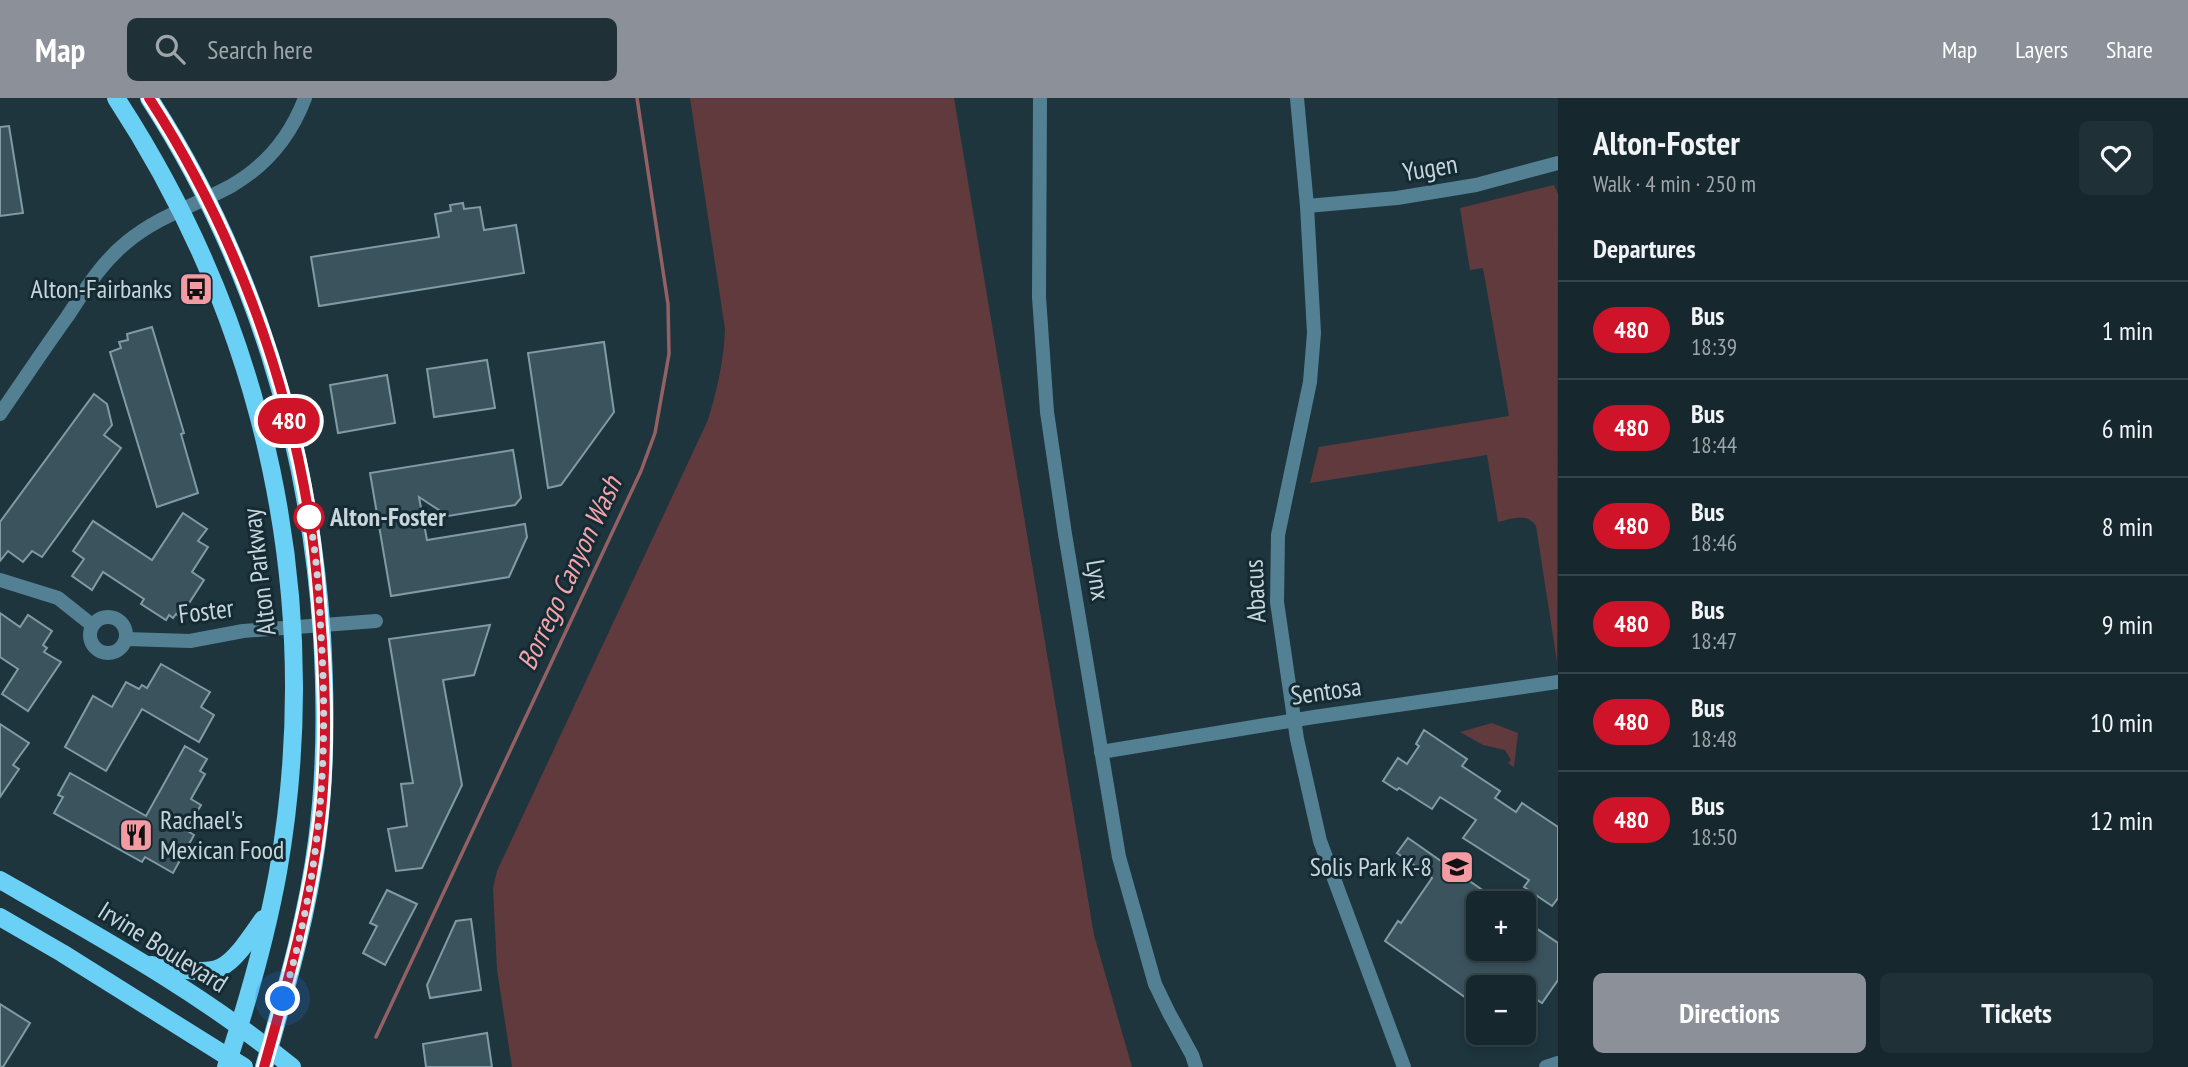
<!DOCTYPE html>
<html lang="en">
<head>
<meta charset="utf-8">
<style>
	body { margin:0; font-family:"PT Sans Narrow",sans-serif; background:#1f3036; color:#f1f3f6; height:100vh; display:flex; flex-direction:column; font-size:26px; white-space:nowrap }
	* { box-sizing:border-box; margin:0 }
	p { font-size:23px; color:#9ea6aa }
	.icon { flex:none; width:38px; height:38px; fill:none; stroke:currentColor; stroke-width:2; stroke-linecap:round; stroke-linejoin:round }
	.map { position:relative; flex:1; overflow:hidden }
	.panel { display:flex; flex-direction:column; background:#16282e; width:630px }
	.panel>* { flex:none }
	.badge { padding:0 14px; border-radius:23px; font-size:24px; line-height:46px }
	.tools { position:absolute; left:1466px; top:793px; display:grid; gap:14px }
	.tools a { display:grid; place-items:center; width:70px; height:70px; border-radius:10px; background:#16282e; box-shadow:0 4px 10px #0003,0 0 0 2px #35444a; font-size:35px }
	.you { position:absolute; width:35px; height:35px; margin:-18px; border:5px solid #fff; border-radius:50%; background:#1a73e8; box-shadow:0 0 0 10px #1a73e833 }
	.map>.badge { position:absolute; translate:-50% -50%; box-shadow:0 0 0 4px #fff }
	h2 { padding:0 35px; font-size:26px; line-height:63px }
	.round { display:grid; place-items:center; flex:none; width:74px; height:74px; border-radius:10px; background:#1f3036 }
	.headline { display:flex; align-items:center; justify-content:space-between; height:119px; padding:0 35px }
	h1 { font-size:33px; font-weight:700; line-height:52px }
	.action { display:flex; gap:14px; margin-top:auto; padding:14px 35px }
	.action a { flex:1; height:80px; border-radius:10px; background:#8c9099; color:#fff; font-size:28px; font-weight:700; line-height:80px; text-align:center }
	.action a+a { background:#1f3036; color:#f1f3f6 }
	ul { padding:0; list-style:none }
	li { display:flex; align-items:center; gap:21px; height:98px; padding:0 35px; border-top:2px solid #35444a }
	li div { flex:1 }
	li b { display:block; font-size:26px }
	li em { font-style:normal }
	li .badge { min-width:77px; font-weight:700; text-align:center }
	header { display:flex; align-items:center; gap:42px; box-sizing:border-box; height:98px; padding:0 35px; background:#8c9099; color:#fff }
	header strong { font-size:33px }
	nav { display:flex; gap:38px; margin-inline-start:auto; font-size:24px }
	.search { width:490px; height:63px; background:#1f3036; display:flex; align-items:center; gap:18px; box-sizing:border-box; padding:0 24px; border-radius:10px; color:#9ea6aa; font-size:26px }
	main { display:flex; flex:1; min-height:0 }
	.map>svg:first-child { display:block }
	.green { fill:#603a3d }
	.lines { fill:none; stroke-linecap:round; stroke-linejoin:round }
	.stream { stroke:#946064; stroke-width:3.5 }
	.building { fill:#3b535d; stroke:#819ba5; stroke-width:2 }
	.minor { stroke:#538193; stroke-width:14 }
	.major { stroke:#6ad0f5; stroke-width:18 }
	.line-casing { stroke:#fff; stroke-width:16 }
	.line { stroke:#cf1429; stroke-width:10 }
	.walk { stroke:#c8d5db; stroke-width:7; stroke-dasharray:0 12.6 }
	.stop-dot { fill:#fff; stroke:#cf1429; stroke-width:3.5 }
	.labels { text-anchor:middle; stroke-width:6; stroke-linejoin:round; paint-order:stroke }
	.street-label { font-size:26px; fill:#c8d5db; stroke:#142b34 }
	.poi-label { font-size:26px; fill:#c8d5db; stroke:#142b34; text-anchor:end }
	.stop-label { font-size:26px; font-weight:bold; fill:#c8d5db; stroke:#142b34; text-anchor:start }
	.water-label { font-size:28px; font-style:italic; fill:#f6a4aa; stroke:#142b34 }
</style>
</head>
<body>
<header>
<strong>Map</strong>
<div class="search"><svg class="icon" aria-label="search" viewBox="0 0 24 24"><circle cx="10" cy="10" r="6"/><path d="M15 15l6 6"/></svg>Search here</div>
<nav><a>Map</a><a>Layers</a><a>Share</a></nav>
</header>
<main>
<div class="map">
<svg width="1558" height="969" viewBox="0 0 1558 969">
	<rect width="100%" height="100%" fill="#1e353e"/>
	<!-- green -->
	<g class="green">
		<path d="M690,0H954L1094,837L1132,969H512L497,872L493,790L497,773L708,322C717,292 724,263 725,231Z"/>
		<path d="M1554,87L1558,96L1557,564L1536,428C1526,414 1513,421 1498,424L1487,357L1310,385L1319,349L1509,318L1483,170L1470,172L1460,110Z"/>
		<polygon points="1492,625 1518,635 1514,669 1508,665 1511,662 1505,652 1483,647 1460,634"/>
	</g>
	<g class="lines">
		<!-- stream -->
		<polyline class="stream" points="376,939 641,373 655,335 669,256 668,206 637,0"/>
	</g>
	<!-- building -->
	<g class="building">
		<polygon points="9,28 23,115 0,118 0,29"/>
		<polygon points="463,105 464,111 480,109 484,132 516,127 524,175 319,208 311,159 439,139 435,116 451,113 450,107"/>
		<polygon points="152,229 184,335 181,336 198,395 157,409 110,254 121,250 119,244 128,242 127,236"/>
		<polygon points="604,244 614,314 561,387 548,390 528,255"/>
		<polygon points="487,262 495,310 434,319 427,271"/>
		<polygon points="387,277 395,325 338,335 330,287"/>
		<polygon points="94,296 107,306 112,327 104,337 121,350 42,459 32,453 23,464 8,453 0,463 0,424"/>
		<polygon points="513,352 521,400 515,407 448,418 419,399 427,442 525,426 527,439 509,479 391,498 370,375"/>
		<polygon points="183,415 207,431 198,443 208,449 192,474 204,482 180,519 176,516 173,520 169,517 166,522 141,506 144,501 103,474 92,492 72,478 84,461 73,453 93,423 152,462"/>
		<polygon points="0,515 20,529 28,517 52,533 43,547 47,550 44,554 61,564 28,613 2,596 18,571 0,559"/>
		<polygon points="490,527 474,577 443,582 462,687 422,770 396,773 388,731 407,728 401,686 413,685 389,541"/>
		<polygon points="161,566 210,594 201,609 214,617 199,644 142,611 106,673 65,649 93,598 112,609 126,584 139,591 142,587 147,590"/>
		<polygon points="0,626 29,645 13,667 19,671 0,699"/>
		<polygon points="1424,632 1467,661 1462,668 1500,693 1495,700 1516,714 1522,705 1558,729 1558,800 1552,808 1524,789 1529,782 1463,740 1476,722 1440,699 1432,711 1399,690 1397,692 1383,683 1398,660 1407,666 1419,648 1416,646"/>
		<polygon points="185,648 207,661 200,673 205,676 191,701 201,707 186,732 194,737 173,775 145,759 142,764 54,715 63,699 58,697 70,675 146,718"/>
		<polygon points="1408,740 1501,805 1479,805 1479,850 1506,850 1524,863 1524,822 1558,845 1558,882 1542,905 1524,893 1524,889 1479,889 1479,909 1385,843 1398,823 1401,825 1432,780 1397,755"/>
		<polygon points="387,792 417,806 385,867 363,855 377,828 370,825"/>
		<polygon points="471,821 481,892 430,900 427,887 456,823"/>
		<polygon points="0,906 30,925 3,969 0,969"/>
		<polygon points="487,935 492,969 426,969 423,946"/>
	</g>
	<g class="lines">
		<!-- minor -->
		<g class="minor">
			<polyline points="1040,0 1039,199 1047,314 1065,436 1119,759 1155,886 1169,915 1192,957 1196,969"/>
			<polyline points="1297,0 1307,108 1314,235 1310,284 1278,437 1277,504 1297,641 1320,743 1404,969"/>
			<polyline points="1307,108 1397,100 1476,87 1558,65"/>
			<path d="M0,316C22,284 44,251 67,219C85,192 101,165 127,144C158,118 196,107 231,88C266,68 291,37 305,0"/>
			<polyline points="0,482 58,500 92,527"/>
			<circle cx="108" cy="537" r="18"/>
			<polyline points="126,541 190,543 243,533 376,523"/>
			<polyline points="1101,654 1314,619 1558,584"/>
			<polyline points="1546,969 1558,965"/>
		</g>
		<!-- major -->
		<g class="major">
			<path d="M116,0C267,231 325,502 278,774C266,840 247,906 226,969"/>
			<path d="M149,0C254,162 309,346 322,537C326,606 326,675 317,743C307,820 285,894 264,969"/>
			<path d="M0,782C100,839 203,896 292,969"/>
			<polyline points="0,819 62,855 244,969"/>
			<path d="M151,867C222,877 221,882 263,821"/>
		</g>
	</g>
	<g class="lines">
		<!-- line casing -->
		<g class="line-casing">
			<path id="line" d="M149,0C234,131 290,283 312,437C317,472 319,507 322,543C326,602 327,663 320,722C310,807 287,887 264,969"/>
		</g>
		<!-- line -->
		<use href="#line" class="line"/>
		<!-- walk -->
		<path class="walk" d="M283,901C320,781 329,662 321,536C319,497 317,457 309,419"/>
	</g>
	<!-- icons -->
	<defs>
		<g id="bus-square" transform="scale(1.75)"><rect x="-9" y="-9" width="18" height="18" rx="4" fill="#f49aa2" stroke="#142b34"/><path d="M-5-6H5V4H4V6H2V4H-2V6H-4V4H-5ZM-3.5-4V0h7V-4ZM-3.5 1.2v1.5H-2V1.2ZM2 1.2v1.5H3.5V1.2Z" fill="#111"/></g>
		<g id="restaurant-square" transform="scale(1.75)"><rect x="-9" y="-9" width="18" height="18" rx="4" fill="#f49aa2" stroke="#142b34"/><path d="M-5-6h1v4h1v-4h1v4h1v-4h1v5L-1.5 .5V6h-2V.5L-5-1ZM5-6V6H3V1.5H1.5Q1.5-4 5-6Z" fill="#111"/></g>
		<g id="school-square" transform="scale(1.75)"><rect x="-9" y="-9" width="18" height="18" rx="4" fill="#f49aa2" stroke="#142b34"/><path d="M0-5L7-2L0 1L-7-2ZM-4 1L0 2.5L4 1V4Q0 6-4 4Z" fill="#111"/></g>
	</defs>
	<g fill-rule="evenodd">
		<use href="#bus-square" x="196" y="191"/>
		<use href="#restaurant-square" x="136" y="737"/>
		<use href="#school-square" x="1457" y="769"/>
	</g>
	<!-- markers -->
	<circle class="stop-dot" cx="309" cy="419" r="14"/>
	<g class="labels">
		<!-- street labels -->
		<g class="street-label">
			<text transform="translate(1430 70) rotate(-9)" y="9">Yugen</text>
			<text transform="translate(259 474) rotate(-97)" y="9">Alton Parkway</text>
			<text transform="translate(1098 482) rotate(81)" y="9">Lynx</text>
			<text transform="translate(1255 493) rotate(-93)" y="9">Abacus</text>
			<text transform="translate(206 513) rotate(-7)" y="9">Foster</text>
			<text transform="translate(1326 593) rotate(-8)" y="9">Sentosa</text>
			<text transform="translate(163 849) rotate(32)" y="9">Irvine Boulevard</text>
		</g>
		<!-- poi labels -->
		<g class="poi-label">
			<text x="172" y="200">Alton-Fairbanks</text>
			<text x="160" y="731" text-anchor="start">Rachael's<tspan x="160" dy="30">Mexican Food</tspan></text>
			<text x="1432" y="778">Solis Park K-8</text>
		</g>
		<!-- stop labels -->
		<g class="stop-label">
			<text x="330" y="428">Alton-Foster</text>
		</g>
		<!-- water labels -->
		<g class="water-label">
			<text transform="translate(569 475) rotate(-65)" y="10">Borrego Canyon Wash</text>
		</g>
	</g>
</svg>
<div class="tools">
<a>+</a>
<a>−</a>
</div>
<div class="you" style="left:283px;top:901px"></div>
<b class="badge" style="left:289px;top:323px;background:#cf1429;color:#fff">480</b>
</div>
<section class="panel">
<div class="headline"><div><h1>Alton-Foster</h1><p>Walk · 4 min · 250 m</p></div><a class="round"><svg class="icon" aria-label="heart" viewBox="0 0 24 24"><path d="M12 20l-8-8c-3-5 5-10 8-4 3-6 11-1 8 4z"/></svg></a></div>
<h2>Departures</h2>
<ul>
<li><span class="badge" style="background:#cf1429;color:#fff">480</span><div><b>Bus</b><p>18:39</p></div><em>1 min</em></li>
<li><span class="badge" style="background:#cf1429;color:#fff">480</span><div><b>Bus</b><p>18:44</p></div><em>6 min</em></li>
<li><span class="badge" style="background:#cf1429;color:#fff">480</span><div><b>Bus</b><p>18:46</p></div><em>8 min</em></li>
<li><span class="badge" style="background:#cf1429;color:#fff">480</span><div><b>Bus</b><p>18:47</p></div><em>9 min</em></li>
<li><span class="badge" style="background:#cf1429;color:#fff">480</span><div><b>Bus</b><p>18:48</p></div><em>10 min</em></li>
<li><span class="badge" style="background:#cf1429;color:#fff">480</span><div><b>Bus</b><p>18:50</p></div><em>12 min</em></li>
</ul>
<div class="action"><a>Directions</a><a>Tickets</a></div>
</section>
</main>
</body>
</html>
